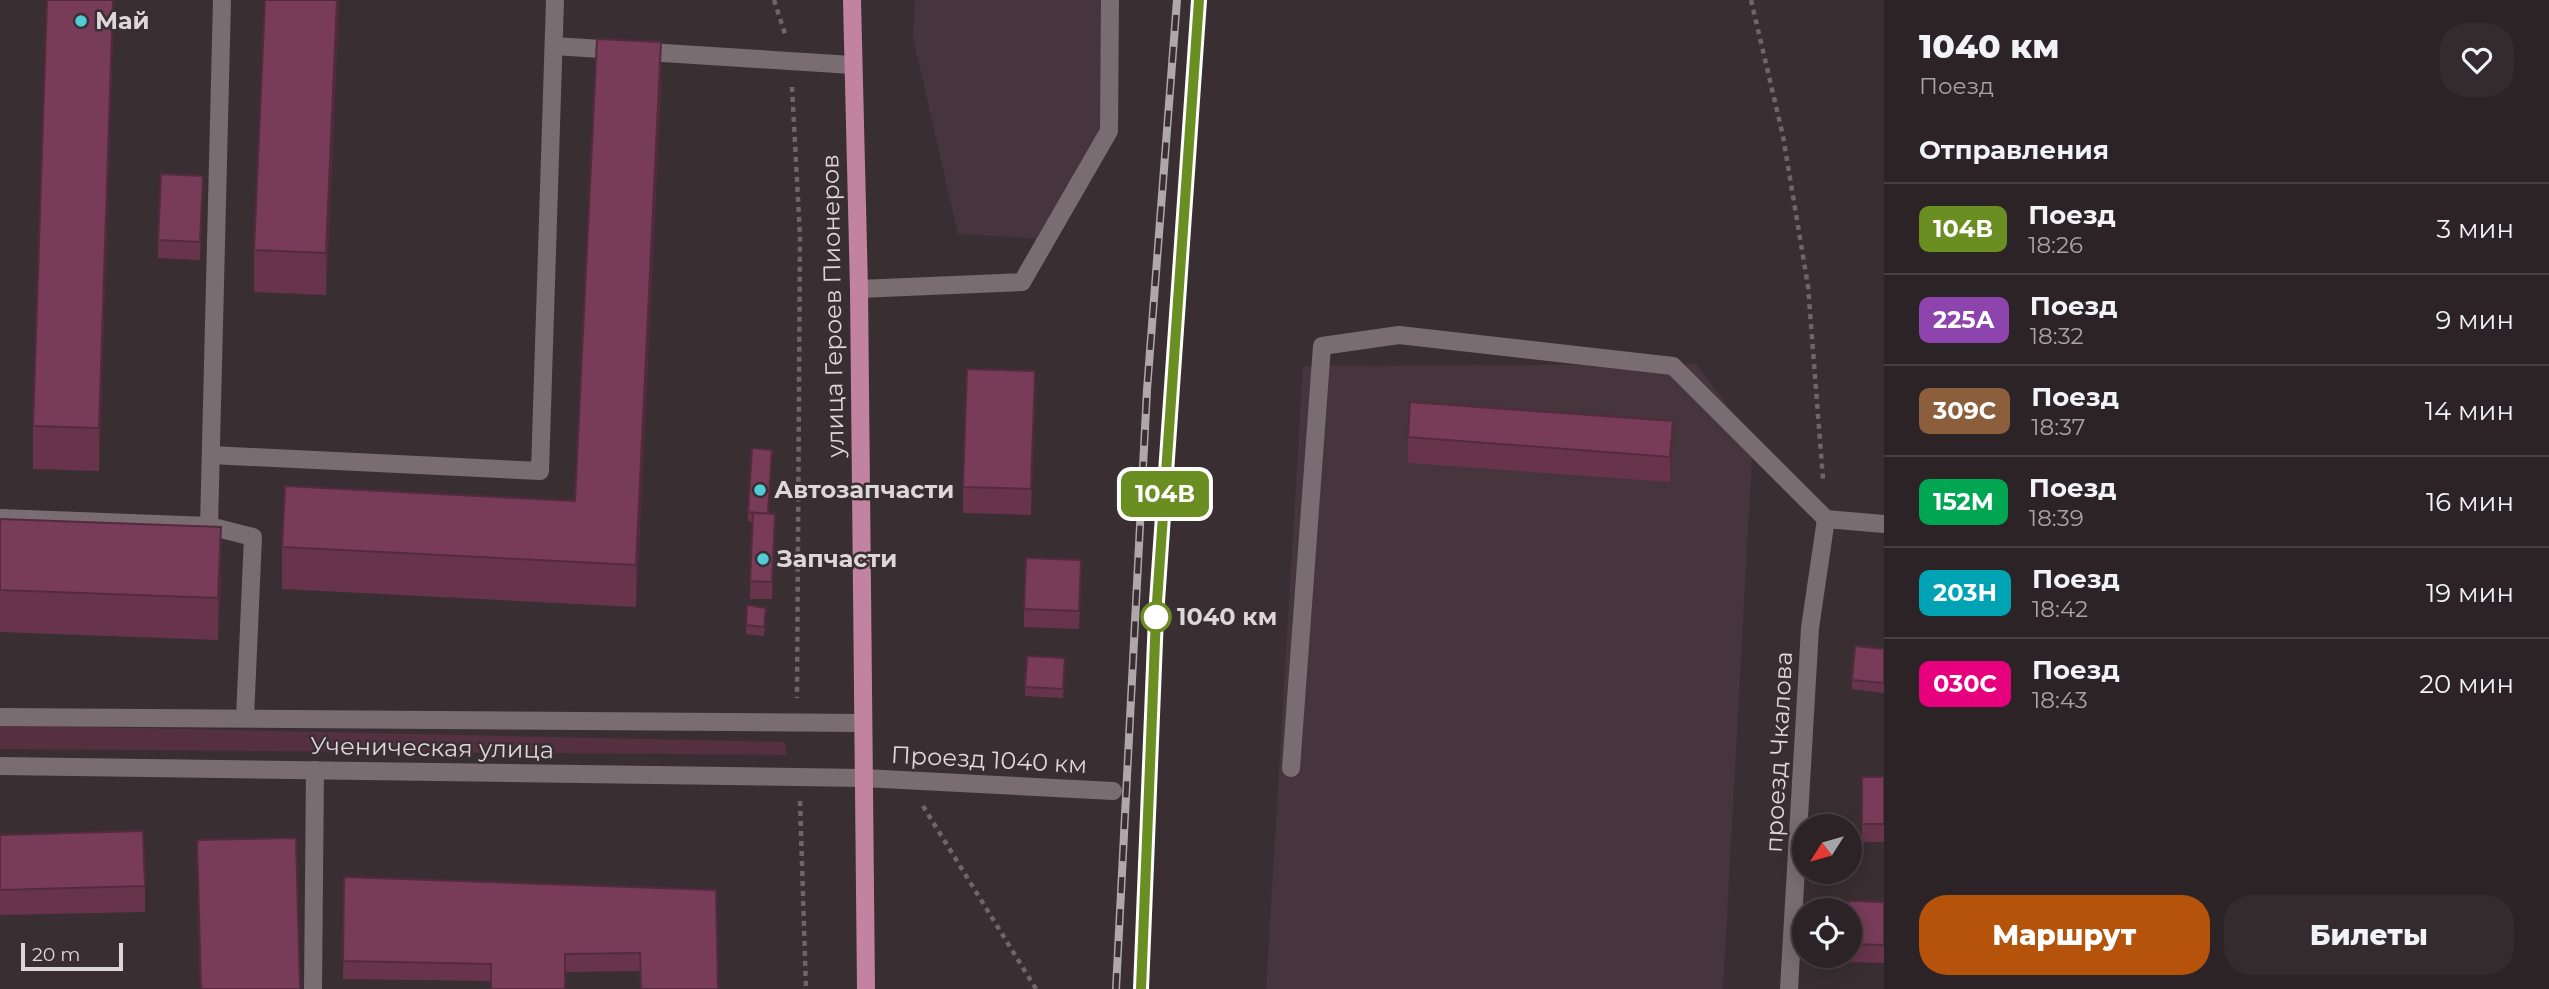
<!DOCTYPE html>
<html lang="ru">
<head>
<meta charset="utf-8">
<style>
	body { margin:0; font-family:Montserrat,sans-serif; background:#332b2e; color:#f1f3f6; height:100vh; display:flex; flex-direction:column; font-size:26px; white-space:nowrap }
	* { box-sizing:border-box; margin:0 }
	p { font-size:23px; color:#a6a4a7 }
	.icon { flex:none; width:38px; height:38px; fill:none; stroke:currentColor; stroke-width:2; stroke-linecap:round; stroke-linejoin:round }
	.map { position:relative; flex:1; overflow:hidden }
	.panel { display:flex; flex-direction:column; background:#2b2326; width:665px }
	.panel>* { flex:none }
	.badge { padding:0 14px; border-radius:10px; font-size:24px; line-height:46px }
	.needle { width:46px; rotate:233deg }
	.controls { position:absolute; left:1792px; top:814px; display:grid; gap:14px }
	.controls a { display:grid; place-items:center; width:70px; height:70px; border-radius:50%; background:#2b2326; box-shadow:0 4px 18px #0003,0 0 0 2px #474043; font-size:35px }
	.scale { position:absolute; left:21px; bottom:18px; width:102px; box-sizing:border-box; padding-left:7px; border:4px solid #ded7da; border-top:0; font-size:19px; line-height:24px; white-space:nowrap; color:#ded7da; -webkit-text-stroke:5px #392f33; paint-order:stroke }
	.map>.badge { position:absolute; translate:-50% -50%; box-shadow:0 0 0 4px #fff }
	h2 { padding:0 35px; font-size:26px; line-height:63px }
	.round { display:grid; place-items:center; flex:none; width:74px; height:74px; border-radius:28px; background:#332b2e }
	.overview { display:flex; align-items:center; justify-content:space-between; height:119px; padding:0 35px }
	h1 { font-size:33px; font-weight:800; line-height:52px }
	.button { display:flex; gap:14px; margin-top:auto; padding:14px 35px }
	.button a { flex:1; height:80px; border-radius:28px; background:#b45309; color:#fff; font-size:28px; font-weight:800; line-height:80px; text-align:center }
	.button a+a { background:#332b2e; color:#f1f3f6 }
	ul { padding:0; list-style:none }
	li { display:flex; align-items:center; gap:21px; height:91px; padding:0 35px; border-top:2px solid #474043 }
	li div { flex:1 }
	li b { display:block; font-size:26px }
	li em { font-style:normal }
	li .badge { min-width:77px; font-weight:700; text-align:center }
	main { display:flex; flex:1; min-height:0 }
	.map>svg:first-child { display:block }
	.built { fill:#46353c }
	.green { fill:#543040 }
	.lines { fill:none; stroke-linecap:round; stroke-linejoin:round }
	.path { stroke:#6f666a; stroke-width:4.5; stroke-dasharray:5 5; stroke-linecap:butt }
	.minor { stroke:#796d71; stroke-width:18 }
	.major { stroke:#c1839f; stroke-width:18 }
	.rail-casing { stroke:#afa8ab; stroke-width:8 }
	.rail { stroke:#392f33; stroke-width:5; stroke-dasharray:16; stroke-linecap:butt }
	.wall { fill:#67344c }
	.shaded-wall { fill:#542a3e }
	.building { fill:#783c58; stroke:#542a3e; stroke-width:2 }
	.line-casing { stroke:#fff; stroke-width:16 }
	.line { stroke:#6b8e23; stroke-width:10 }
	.poi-dot { fill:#51ccd5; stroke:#392f33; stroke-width:2.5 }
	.stop-dot { fill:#fff; stroke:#6b8e23; stroke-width:3.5 }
	.labels { text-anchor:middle; stroke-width:5; stroke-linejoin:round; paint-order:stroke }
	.poi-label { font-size:24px; font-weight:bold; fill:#ded7da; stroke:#392f33; text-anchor:start }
	.street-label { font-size:24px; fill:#ded7da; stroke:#392f33 }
	.stop-label { font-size:24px; font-weight:bold; fill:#ded7da; stroke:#392f33; text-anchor:start }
</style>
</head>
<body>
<main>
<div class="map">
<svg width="1884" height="989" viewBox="0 0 1884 989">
	<rect width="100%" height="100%" fill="#392f33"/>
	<!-- built -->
	<g class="built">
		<polygon points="915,0 1115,0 1111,140 1043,239 958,234 913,38"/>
		<polygon points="1696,364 1753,439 1723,989 1266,989 1303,366"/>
	</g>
	<!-- green -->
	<polygon class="green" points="0,725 785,742 787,755 0,749"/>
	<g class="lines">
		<!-- path -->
		<g class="path">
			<polyline points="774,0 786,37"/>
			<polyline points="1751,0 1783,136 1808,286 1823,479"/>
			<polyline points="792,87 800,236 797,698"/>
			<polyline points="800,801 806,989"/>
			<polyline points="923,806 1036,989"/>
		</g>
		<!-- minor -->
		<g class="minor">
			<polyline points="222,0 209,526 253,537 245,718"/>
			<polyline points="554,46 852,65"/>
			<polyline points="859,289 1022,282 1109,131 1110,0"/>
			<polyline points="211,455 540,471 555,0"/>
			<polyline points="0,518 209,526"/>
			<polyline points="1826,519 1884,524"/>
			<polyline points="0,717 862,723"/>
			<polyline points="0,766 863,778 1113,791"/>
			<polyline points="1291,768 1322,346 1399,335 1673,366 1826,519"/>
			<polyline points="313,989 315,770"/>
			<polyline points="1789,989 1810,628 1826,519"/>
		</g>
		<!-- major -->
		<polyline class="major" points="852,0 859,289 866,989"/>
		<!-- rail casing -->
		<g class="rail-casing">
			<g id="rail">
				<polyline points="1116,989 1147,390 1177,0"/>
				<polyline points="1141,989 1156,616 1199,0"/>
			</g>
		</g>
		<!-- rail -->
		<use href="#rail" class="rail"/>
	</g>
	<!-- wall -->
	<g class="wall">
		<polygon points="114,0 99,471 33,469 33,426"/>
		<polygon points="339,0 326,295 254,292 254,250"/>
		<polygon points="661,84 636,607 282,589 282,547 575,501"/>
		<polygon points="203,194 200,260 158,258 158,240"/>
		<polygon points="1035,397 1031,515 963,513 963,487"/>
		<polygon points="1408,437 1673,446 1670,482 1408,463"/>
		<polygon points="772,459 768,513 775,532 772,599 750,599 752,522 748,521 748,512"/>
		<polygon points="0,519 221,569 218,640 0,632"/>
		<polygon points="1081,578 1079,629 1024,627 1024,609"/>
		<polygon points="766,617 764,636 746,634 746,625"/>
		<polygon points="1884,649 1884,693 1852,689 1852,680"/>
		<polygon points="1065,658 1063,698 1025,696 1025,687"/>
		<rect x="1862" y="777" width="22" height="65"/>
		<polygon points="0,835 145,886 145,912 0,915"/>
		<polygon points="197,840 300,989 200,989"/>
		<polygon points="344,877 716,890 640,971 565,972 491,981 343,979"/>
		<polygon points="1884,902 1884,963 1847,962 1847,956 1850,956 1850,910"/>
	</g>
	<!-- shaded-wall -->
	<g class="shaded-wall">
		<polygon points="113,0 114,0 99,471 99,428"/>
		<polygon points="337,0 339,0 326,295 326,253"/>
		<polygon points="661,42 661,84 636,607 636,565"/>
		<polygon points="203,176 203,194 200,260 200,242"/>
		<polygon points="1035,371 1035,397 1031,515 1031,489"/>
		<polygon points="1673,421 1673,446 1670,482 1670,457"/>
		<polygon points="775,514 775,532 772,599 772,582"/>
		<polygon points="221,527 221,569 218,640 218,598"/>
	</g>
	<!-- building -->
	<g class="building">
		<polygon points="47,0 113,0 99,428 33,426"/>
		<polygon points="265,0 337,0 326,253 254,250"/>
		<polygon points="597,39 661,42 636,565 282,547 285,486 575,501"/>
		<polygon points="161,174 203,176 200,242 158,240"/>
		<polygon points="967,369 1035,371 1031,489 963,487"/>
		<polygon points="1410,402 1673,421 1670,457 1408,437"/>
		<polygon points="752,448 772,450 768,514 748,512"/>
		<polygon points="753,513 775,514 772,582 750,581"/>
		<polygon points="0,519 221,527 218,598 0,590"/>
		<polygon points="1026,558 1081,560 1079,611 1024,609"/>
		<polygon points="747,605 766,608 764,627 746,625"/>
		<polygon points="1855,646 1884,649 1884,683 1852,680"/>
		<polygon points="1027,656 1065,658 1063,689 1025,687"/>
		<rect x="1862" y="777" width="22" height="47"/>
		<polygon points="143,831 145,886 0,890 0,835"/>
		<polygon points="296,838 300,989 201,989 197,840"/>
		<polygon points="344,877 716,890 718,989 641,989 640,953 565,954 565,989 491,989 491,964 343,961"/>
		<polygon points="1848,901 1884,902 1884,945 1850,944 1850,910 1848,910"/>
	</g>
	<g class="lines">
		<!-- line casing -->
		<g class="line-casing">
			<polyline id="line" points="1141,989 1156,616 1199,0"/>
		</g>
		<!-- line -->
		<use href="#line" class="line"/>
	</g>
	<!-- markers -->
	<g class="poi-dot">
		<circle cx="81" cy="21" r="7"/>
		<circle cx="760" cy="490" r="7"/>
		<circle cx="763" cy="559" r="7"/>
	</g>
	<circle class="stop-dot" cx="1156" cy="617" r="14"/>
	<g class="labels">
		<!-- poi labels -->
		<g class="poi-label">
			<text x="95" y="29">Май</text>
			<text x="774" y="498">Автозапчасти</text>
			<text x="777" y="567">Запчасти</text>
		</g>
		<!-- street labels -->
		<g class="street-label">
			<text transform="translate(833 306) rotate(-91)" y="8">улица Героев Пионеров</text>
			<text transform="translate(432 748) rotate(1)" y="8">Ученическая улица</text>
			<text transform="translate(1779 752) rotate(-87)" y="8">проезд Чкалова</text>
			<text transform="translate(989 760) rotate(3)" y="8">Проезд 1040 км</text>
		</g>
		<!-- stop labels -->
		<g class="stop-label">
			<text x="1177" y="625">1040 км</text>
		</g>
	</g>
</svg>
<div class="controls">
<a><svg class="needle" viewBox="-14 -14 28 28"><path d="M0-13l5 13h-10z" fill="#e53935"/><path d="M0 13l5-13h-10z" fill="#a6a4a7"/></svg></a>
<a><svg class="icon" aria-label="locate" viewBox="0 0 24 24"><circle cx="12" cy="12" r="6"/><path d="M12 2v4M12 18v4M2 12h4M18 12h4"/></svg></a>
</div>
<div class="scale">20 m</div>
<b class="badge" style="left:1165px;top:494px;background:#6b8e23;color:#fff">104В</b>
</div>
<section class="panel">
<div class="overview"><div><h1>1040 км</h1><p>Поезд</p></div><a class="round"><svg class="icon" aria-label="heart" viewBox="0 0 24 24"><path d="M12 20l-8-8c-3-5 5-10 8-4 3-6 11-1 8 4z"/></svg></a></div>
<h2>Отправления</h2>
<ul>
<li><span class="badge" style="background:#6b8e23;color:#fff">104В</span><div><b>Поезд</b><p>18:26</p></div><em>3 мин</em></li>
<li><span class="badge" style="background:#8e44ad;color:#fff">225А</span><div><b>Поезд</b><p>18:32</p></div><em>9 мин</em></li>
<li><span class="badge" style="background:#8b5e3c;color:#fff">309С</span><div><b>Поезд</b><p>18:37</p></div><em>14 мин</em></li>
<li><span class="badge" style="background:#00a651;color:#fff">152М</span><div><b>Поезд</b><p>18:39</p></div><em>16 мин</em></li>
<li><span class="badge" style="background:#00a3b4;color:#fff">203Н</span><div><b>Поезд</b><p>18:42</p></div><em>19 мин</em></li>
<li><span class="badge" style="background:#e6007e;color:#fff">030C</span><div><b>Поезд</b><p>18:43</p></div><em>20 мин</em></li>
</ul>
<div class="button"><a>Маршрут</a><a>Билеты</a></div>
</section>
</main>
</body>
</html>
